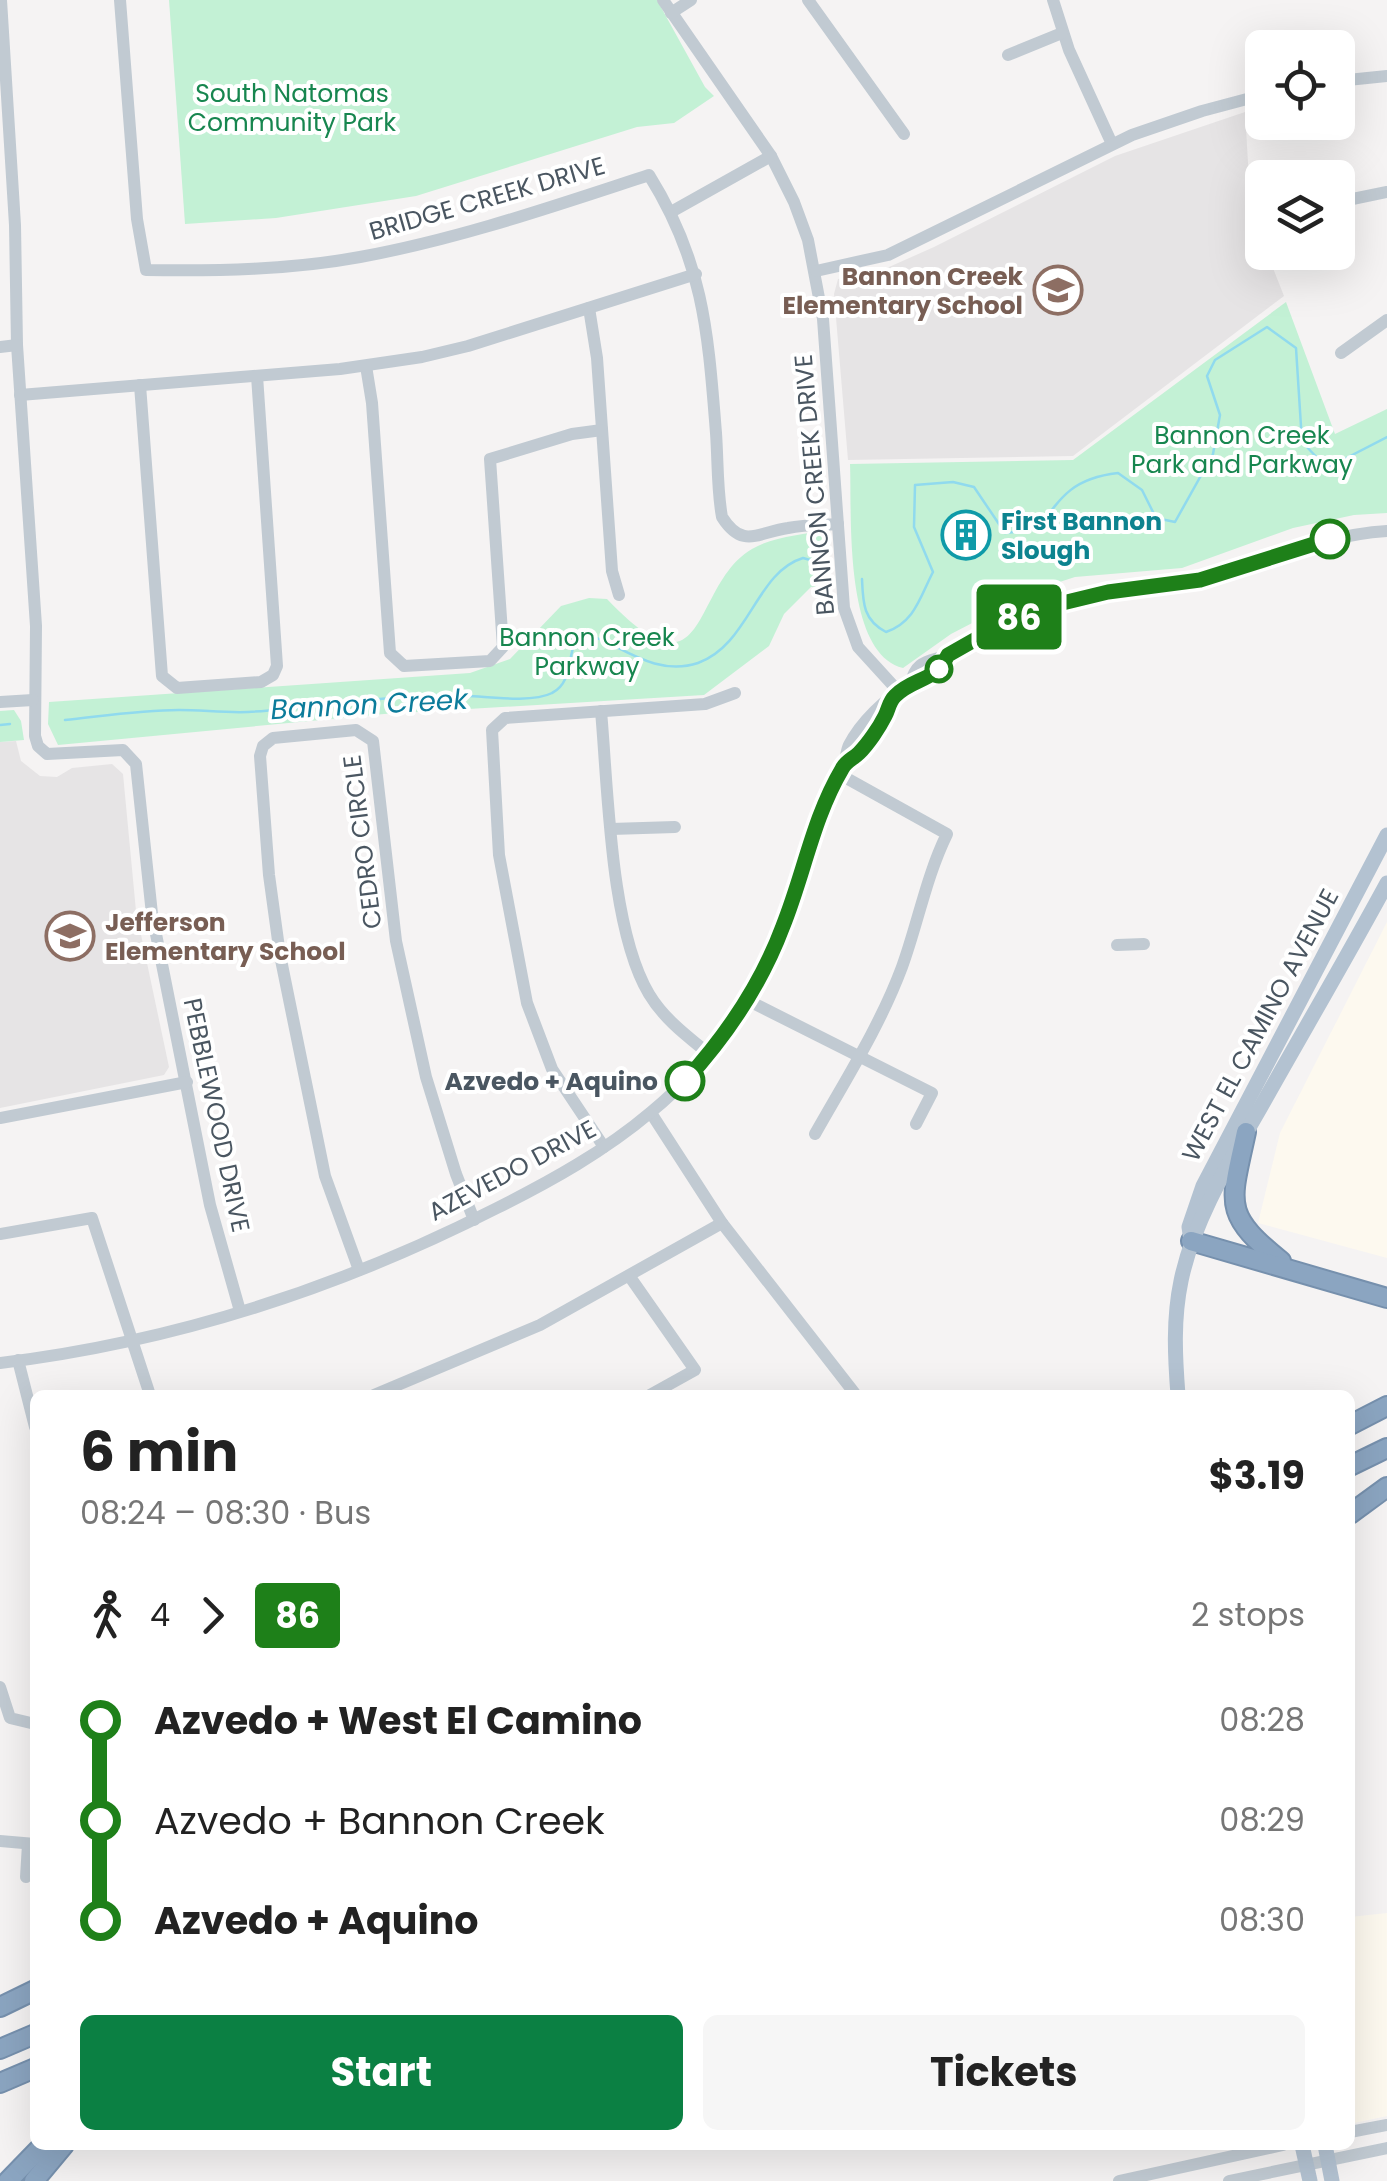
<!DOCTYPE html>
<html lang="en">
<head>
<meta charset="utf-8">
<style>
	body { margin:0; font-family:Poppins,sans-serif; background:#f6f6f6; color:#222; height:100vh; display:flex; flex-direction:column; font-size:38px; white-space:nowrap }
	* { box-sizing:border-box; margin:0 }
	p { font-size:32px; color:#767676 }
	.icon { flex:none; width:55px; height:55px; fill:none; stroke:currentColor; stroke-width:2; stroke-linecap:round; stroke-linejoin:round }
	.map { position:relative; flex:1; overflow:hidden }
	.drawer { position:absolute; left:30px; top:1390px; width:1325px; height:760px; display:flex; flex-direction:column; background:#fff; border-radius:15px; box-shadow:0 10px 40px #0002 }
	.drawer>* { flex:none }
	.badge { padding:0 20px; border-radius:8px; font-size:35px; line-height:65px }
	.fabs { position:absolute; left:1245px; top:30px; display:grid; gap:20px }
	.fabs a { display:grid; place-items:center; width:110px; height:110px; border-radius:15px; background:#fff; box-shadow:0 10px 40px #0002; font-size:50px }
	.map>.badge { position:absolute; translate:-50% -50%; box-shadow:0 0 0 5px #fff }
	.legs { display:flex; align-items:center; gap:15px; height:110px; padding:0 50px; font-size:32px }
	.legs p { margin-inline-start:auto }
	.overview { display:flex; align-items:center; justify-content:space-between; height:170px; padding:0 50px }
	h1 { font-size:55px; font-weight:700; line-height:75px }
	.primary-button { display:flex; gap:20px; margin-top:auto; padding:20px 50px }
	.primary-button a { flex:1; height:115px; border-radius:15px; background:#0b8043; color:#fff; font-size:40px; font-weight:700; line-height:115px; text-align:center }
	.primary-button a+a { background:#f6f6f6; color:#222 }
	ul { padding:0 50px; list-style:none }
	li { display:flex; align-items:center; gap:35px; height:100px; font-size:38px }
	li i { display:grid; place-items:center; width:15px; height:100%; margin:0 12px; background:currentColor }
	li i::after { content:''; width:25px; height:25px; margin:-12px; border:8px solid; border-radius:50%; background:#fff }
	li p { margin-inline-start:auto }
	li:first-child i { background:linear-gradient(#0000 50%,currentColor 0) }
	li:last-child i { background:linear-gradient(currentColor 50%,#0000 0) }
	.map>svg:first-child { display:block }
	.commercial { fill:#fdf9ef }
	.education { fill:#e6e4e5 }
	.green { fill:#c3f1d5 }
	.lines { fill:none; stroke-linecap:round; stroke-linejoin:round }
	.stream { stroke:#90daee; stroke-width:2.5 }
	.highway-casing { stroke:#7690ad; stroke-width:22 }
	.minor { stroke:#c1cad2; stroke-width:12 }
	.major { stroke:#b3c2d1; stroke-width:15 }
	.highway { stroke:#8ba5c1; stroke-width:18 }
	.line-1-casing { stroke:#fff; stroke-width:22 }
	.line-1 { stroke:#1e8019; stroke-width:15 }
	.stop-1-dot { fill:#fff; stroke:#1e8019; stroke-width:5 }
	.labels { text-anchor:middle; stroke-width:8; stroke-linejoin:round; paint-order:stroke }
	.park-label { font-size:25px; fill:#17864f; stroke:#fff }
	.street-label { font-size:25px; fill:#4a5661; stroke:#fff }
	.education-label { font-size:25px; font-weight:bold; fill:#785e54; stroke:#fff; text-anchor:end }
	.culture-label { font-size:25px; font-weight:bold; fill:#0d838f; stroke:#fff; text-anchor:start }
	.stop-label { font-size:25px; font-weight:bold; fill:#4a5661; stroke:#fff; text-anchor:end }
	.water-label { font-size:28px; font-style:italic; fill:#0c7c9b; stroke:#fff }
</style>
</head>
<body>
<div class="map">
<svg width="1387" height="2181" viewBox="0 0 1387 2181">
	<rect width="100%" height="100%" fill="#f5f3f3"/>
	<!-- commercial -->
	<g class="commercial">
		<polygon points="1387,922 1387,1258 1258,1223 1280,1133"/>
		<polygon points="1387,1913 1387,2116 1350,2124 1350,1917"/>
	</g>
	<!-- education -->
	<g class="education">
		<polygon points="1245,112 1251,213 1262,242 1262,252 1267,253 1284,296 1073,456 848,460 834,294 838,279 889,267 934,247 1115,156"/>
		<polygon points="16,741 21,761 40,776 57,777 72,768 112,764 123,774 136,911 169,1067 164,1075 0,1108 0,742"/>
	</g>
	<!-- green -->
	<g class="green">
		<polygon points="169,0 657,0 705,87 714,96 674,123 637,127 416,196 276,218 185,224"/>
		<path d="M1286,302L1335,434L1387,409V513L1354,515L1293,528L1182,568L1075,577L1038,589L951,634L903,668C843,653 852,514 850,464L1073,460Z"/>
		<path d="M827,530L829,585L811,587L784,614L769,646L704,695L384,714L58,745L48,724L49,702L470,673L510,659L561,606L589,598L607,599C710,707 690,585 752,549C774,536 803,535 827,530Z"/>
		<polygon points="14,710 21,721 24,740 0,742 0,711"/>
	</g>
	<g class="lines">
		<!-- stream -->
		<g class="stream">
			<path d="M862,579C863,603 863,620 886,632C915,622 920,597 933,572L914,527L915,485L953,482L974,487L1005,533L1038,529C1062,495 1074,478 1118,473L1142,490L1156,518L1175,522L1213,454L1220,415L1207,376L1215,360L1267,327L1296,348L1302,442L1327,468L1387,437"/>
			<path d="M65,720C103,716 141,710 179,710C202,710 225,713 248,712C313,708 380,696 445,695C472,694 529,705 552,693C577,681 564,643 583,637C605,630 647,680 698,663C749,645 756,572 803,558L821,563"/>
			<polyline points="0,725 10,724"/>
		</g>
		<!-- highway casing -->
		<g class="highway-casing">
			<g id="highway">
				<path d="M1246,1132C1231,1203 1221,1213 1281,1261"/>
				<polyline points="1191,1241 1387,1298"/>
				<polyline points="1350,1425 1387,1406"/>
				<polyline points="1350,1466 1387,1448"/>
				<polyline points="1350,1514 1387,1487"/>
				<polyline points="0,2007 35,1990"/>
				<polyline points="0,2049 35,2034"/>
				<polyline points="0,2083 35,2068"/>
				<polyline points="8,2181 43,2145"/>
				<polyline points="34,2181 64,2145"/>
			</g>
		</g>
		<!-- minor -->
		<g class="minor">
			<polyline points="1,0 15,225 17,345 36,626 35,736 38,746 47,754 123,750 136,764 152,914 210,1205 240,1311"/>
			<path d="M120,0L137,219L146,270C218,271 289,270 360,257C459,239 554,206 649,175C704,263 708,333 716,433C718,461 717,490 722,517C743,550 758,532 788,528C804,525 821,525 838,524"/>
			<polyline points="663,0 771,156 794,202 808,240 823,319 844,608 858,647 899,692"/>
			<polyline points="808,0 904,134"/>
			<polyline points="1053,0 1069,50 1112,144"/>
			<polyline points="671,13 691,0"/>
			<polyline points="1008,55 1062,33"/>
			<polyline points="1338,81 1387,76"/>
			<polyline points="1338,202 1387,192"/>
			<polyline points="671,212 771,156"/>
			<polyline points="816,271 888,255 1132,135 1202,111 1262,95"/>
			<polyline points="589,308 597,358 612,571 619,595"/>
			<polyline points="0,347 17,345"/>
			<polyline points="1341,353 1387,320"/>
			<polyline points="366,366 372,403 390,653 404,666 490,661 503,647 490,459 572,434 602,430"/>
			<polyline points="140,385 162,676 177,688 261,682 273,675 277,666 257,376"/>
			<polyline points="20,395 340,369 422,357 468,346 696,274"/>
			<path d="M910,685C916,659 929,662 948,655C957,652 966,644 974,639C996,626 1020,615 1044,607C1096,590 1150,592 1202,579C1265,563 1321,535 1387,531"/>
			<polyline points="0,702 33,700"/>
			<path d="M601,711C608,788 610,929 649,994C664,1019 687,1036 709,1054"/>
			<path d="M844,764C866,748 882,725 891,699"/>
			<polyline points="611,829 675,827"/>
			<polyline points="1117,945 1144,944"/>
			<polyline points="747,1000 932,1093 916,1124"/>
			<polyline points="651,1113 722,1223 856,1395"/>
			<polyline points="0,1118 187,1082"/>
			<path d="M815,1134C846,1079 880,1026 902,967C918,923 926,877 947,834L839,774"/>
			<polyline points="604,1147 552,1069 527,1003 499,855 492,730 505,718 705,704 735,693"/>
			<polyline points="0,1234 92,1218 150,1395"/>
			<polyline points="359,1270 325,1176 280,955 269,875 260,756 263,746 273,738 356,730 373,741 396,941 426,1077 456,1174 474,1220"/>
			<polyline points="630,1277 695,1370 650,1395"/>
			<polyline points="18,1360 35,1427"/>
			<path d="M0,1363C173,1342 342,1287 497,1208C551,1181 605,1151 651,1112C688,1082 719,1044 745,1004C779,951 791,893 812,835C820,811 833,790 843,767C846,760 846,751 849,745C860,723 886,697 908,686C927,676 937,677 948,655"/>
			<polyline points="374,1395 540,1325 722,1223"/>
			<polyline points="0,1687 10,1718 35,1724"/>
			<polyline points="0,1841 35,1844"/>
			<polyline points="26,1877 28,1844"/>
			<polyline points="1350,2132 1387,2125"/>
			<polyline points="1119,2181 1283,2145"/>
			<polyline points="1229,2181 1387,2148"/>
		</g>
		<!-- major -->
		<g class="major">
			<polyline points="1191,1241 1189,1227 1203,1186 1387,835"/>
			<path d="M1178,1395C1175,1357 1173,1319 1181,1281C1194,1217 1235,1153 1267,1096C1307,1025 1348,955 1387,883"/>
			<polyline points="1302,2145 1310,2181"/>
			<polyline points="1325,2145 1332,2181"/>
		</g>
		<!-- highway -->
		<use href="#highway" class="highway"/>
	</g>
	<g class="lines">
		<!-- line-1 casing -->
		<g class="line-1-casing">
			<path id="line-1" d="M685,1081C727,1035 761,985 783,926C804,874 813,818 842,769C846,761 853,759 859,753C868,744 879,728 885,716C889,708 889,702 895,696C914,677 934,683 948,655L999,626L1046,607L1108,592L1200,580L1330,539"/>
		</g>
		<!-- line-1 -->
		<use href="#line-1" class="line-1"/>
	</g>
	<!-- icons -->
	<defs>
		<g id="school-ring" transform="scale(2.5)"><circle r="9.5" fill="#fff" stroke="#8d6e63" stroke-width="1.5"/><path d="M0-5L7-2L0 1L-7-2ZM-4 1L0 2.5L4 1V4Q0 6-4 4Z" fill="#8d6e63"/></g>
		<g id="building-ring" transform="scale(2.5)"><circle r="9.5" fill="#fff" stroke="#0f9aa8" stroke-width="1.5"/><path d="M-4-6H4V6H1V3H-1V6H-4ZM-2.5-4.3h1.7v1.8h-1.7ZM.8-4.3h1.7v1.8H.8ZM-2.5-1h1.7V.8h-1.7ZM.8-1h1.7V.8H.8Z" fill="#0f9aa8"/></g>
	</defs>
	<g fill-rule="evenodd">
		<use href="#school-ring" x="1058" y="290"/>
		<use href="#building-ring" x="966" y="535"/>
		<use href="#school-ring" x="70" y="936"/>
	</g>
	<!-- markers -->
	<g class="stop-1-dot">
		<circle cx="1330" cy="539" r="18"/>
		<circle cx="939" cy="669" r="12"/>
		<circle cx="685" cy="1081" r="18"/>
	</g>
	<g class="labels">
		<!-- park labels -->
		<g class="park-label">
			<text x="292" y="102">South Natomas<tspan x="292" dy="29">Community Park</tspan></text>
			<text x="1242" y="444">Bannon Creek<tspan x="1242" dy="29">Park and Parkway</tspan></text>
			<text x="587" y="646">Bannon Creek<tspan x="587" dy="29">Parkway</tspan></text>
		</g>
		<!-- street labels -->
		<g class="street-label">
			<text transform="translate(487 198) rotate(-16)" y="9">BRIDGE CREEK DRIVE</text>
			<text transform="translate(814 485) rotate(-95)" y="9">BANNON CREEK DRIVE</text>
			<text transform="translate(362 842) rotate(-97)" y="9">CEDRO CIRCLE</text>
			<text transform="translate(1260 1025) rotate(-62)" y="9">WEST EL CAMINO AVENUE</text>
			<text transform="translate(217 1115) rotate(78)" y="9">PEBBLEWOOD DRIVE</text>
			<text transform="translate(512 1170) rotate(-28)" y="9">AZEVEDO DRIVE</text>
		</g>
		<!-- education labels -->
		<g class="education-label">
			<text x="1023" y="285">Bannon Creek<tspan x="1023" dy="29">Elementary School</tspan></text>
			<text x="105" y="931" text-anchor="start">Jefferson<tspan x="105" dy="29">Elementary School</tspan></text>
		</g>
		<!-- culture labels -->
		<g class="culture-label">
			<text x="1001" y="530">First Bannon<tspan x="1001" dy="29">Slough</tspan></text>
		</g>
		<!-- stop labels -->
		<g class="stop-label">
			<text x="658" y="1090">Azvedo + Aquino</text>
		</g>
		<!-- water labels -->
		<g class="water-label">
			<text transform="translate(369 704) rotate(-3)" y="10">Bannon Creek</text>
		</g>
	</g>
</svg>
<div class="fabs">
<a><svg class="icon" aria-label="locate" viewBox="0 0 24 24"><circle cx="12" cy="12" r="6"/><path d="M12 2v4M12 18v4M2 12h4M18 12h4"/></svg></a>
<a><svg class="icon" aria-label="layers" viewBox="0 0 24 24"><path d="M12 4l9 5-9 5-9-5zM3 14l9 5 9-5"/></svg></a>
</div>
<b class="badge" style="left:1019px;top:617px;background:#1e8019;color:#fff">86</b>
<section class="drawer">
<div class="overview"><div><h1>6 min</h1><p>08:24 – 08:30 · Bus</p></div><b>$3.19</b></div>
<div class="legs"><svg class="icon" aria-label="walk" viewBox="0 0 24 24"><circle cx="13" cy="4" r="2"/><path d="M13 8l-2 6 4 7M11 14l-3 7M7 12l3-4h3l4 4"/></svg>4<svg class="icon" aria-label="forward" viewBox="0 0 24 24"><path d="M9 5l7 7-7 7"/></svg><b class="badge" style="background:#1e8019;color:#fff">86</b><p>2 stops</p></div>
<ul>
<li><i style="color:#1e8019"></i><b>Azvedo + West El Camino</b><p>08:28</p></li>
<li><i style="color:#1e8019"></i><span>Azvedo + Bannon Creek</span><p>08:29</p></li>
<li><i style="color:#1e8019"></i><b>Azvedo + Aquino</b><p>08:30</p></li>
</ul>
<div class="primary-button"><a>Start</a><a>Tickets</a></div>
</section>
</div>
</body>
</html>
